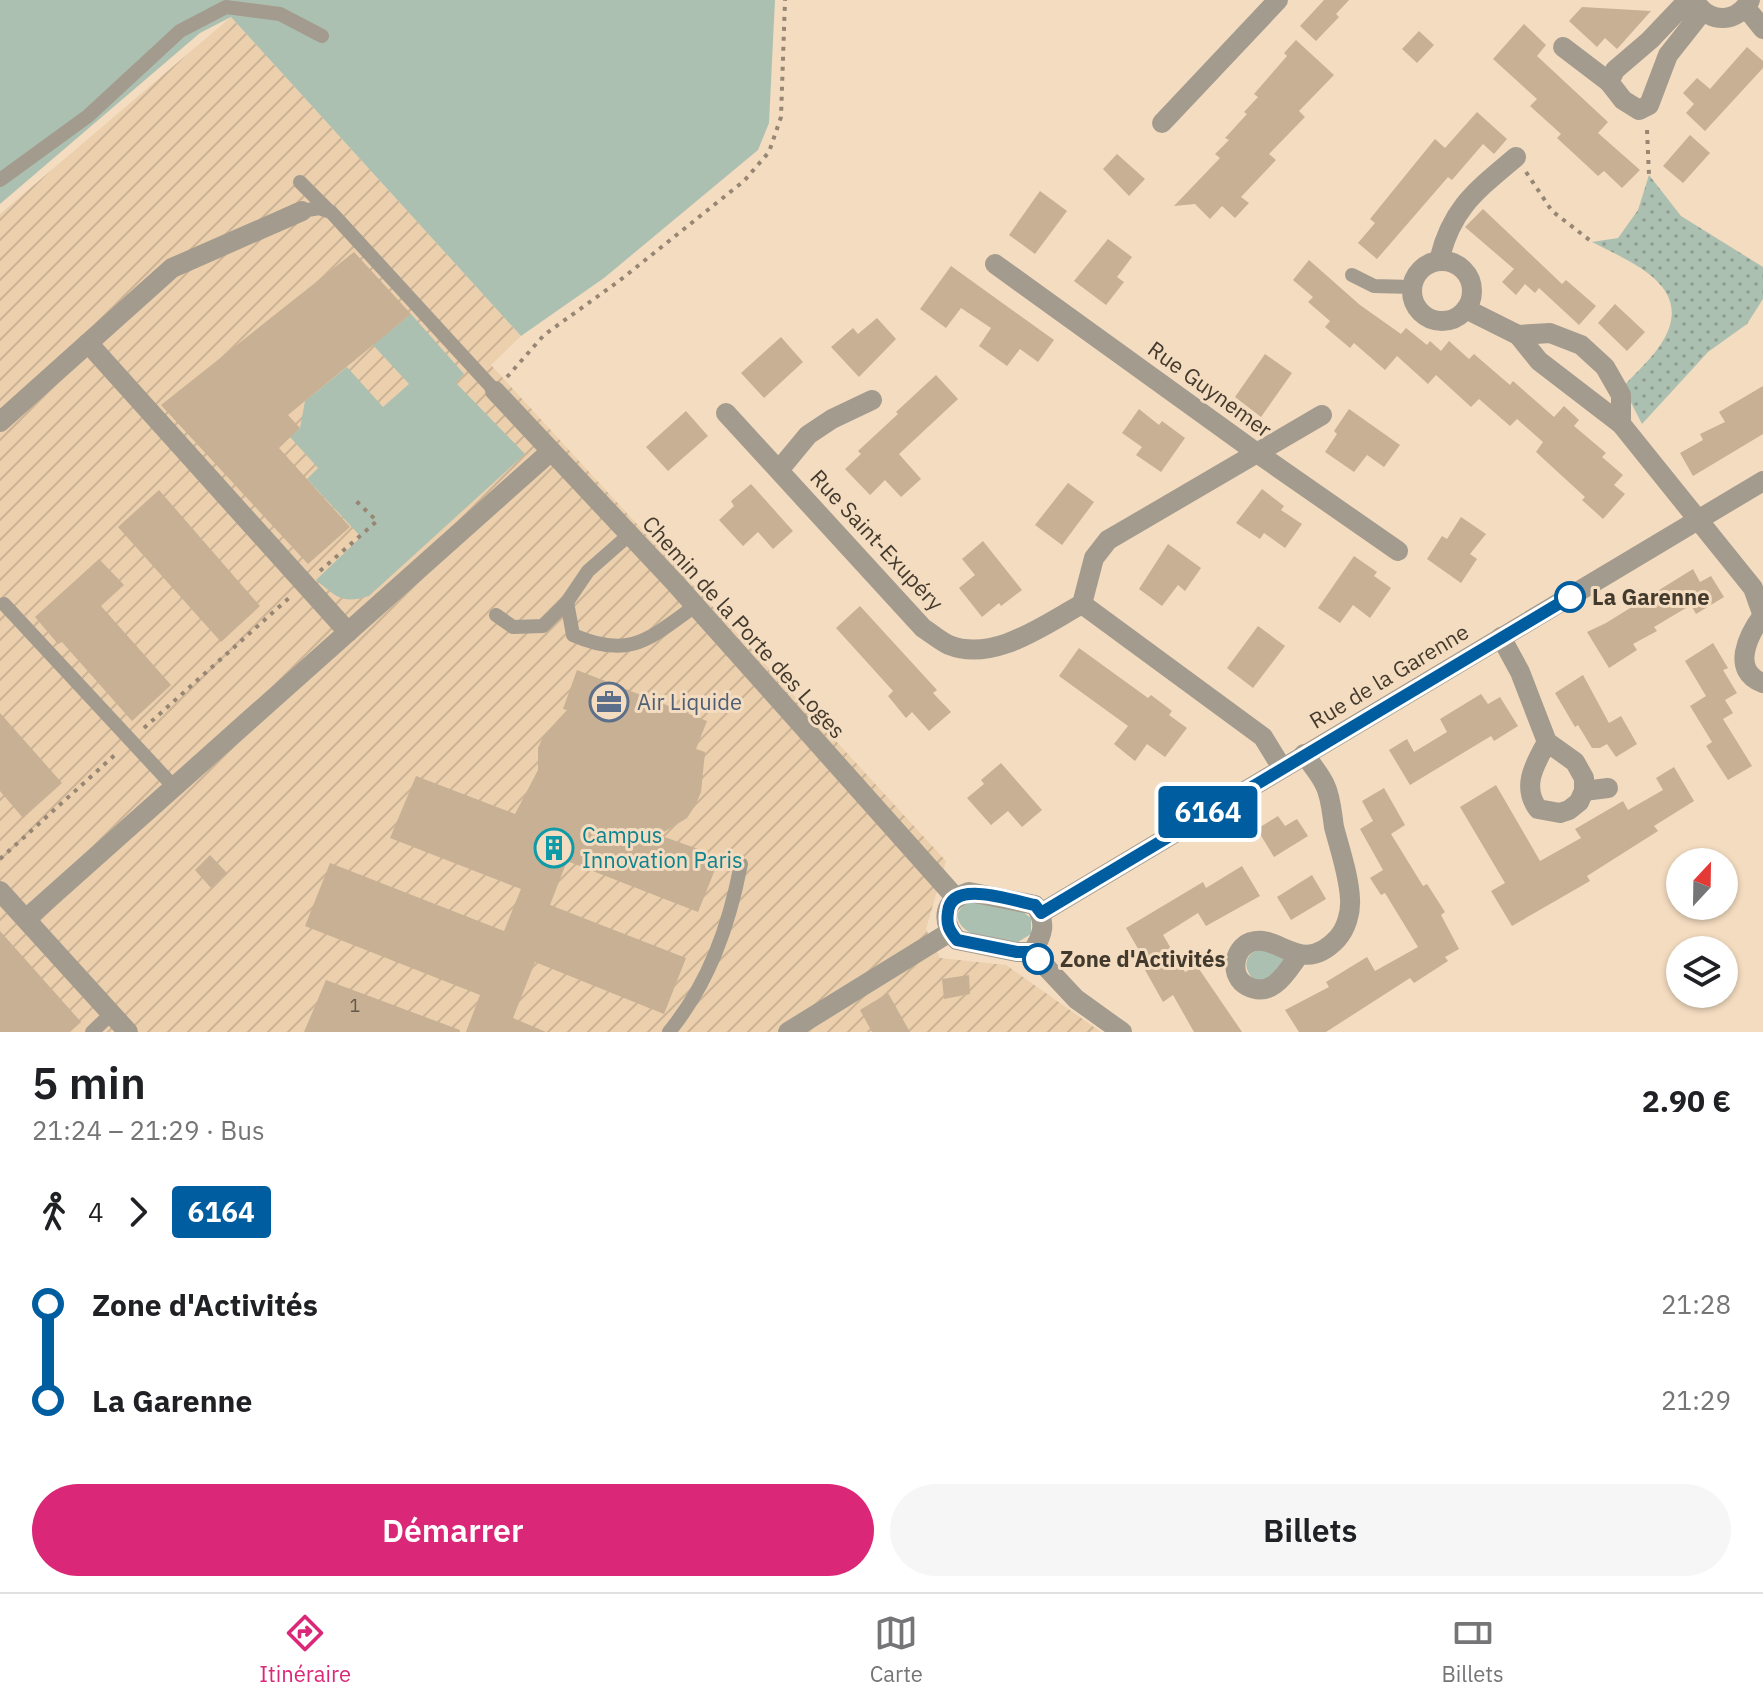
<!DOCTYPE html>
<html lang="fr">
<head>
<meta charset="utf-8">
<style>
	body { margin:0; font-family:"IBM Plex Sans",sans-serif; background:#f6f6f6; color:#202124; height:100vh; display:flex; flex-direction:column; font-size:30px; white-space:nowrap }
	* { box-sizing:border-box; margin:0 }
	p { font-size:26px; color:#757577 }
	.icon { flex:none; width:44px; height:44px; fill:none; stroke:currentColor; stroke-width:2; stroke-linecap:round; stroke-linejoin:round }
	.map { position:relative; height:1032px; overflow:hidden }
	.drawer { display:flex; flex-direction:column; background:#fff; flex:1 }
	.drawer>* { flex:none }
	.badge { padding:0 16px; border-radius:6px; font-size:28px; line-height:52px }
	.needle { width:52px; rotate:22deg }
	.controls { position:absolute; left:1666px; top:848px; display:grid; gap:16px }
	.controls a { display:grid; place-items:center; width:72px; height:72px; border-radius:50%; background:#fff; box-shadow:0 2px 6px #0004; font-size:40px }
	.map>.badge { position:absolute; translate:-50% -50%; box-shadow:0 0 0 4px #fff }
	.legs { display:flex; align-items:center; gap:12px; height:88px; padding:0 32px; font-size:26px }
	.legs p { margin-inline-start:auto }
	.summary { display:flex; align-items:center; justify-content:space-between; height:136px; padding:0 32px }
	h1 { font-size:44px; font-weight:600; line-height:60px }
	.action { display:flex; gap:16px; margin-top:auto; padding:16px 32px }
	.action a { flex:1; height:92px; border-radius:48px; background:#db2777; color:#fff; font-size:32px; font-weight:600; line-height:92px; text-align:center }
	.action a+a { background:#f6f6f6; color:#202124 }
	ul { padding:0 32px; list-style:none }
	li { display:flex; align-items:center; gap:28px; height:96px; font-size:30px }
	li i { display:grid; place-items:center; width:12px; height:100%; margin:0 10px; background:currentColor }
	li i::after { content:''; width:20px; height:20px; margin:-10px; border:6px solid; border-radius:50%; background:#fff }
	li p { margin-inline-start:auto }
	li:first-child i { background:linear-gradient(#0000 50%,currentColor 0) }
	li:last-child i { background:linear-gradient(currentColor 50%,#0000 0) }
	.tab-bar { display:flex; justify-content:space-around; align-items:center; height:112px; border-top:2px solid #e0e0e0; background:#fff; font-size:22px; color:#757577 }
	.tab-bar a { display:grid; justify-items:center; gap:4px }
	.tab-bar .selected { color:#db2777 }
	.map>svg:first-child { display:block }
	.industrial { fill:url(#industrial-furrows) }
	.grass { fill:#acc0b1 }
	.park { fill:url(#park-dots) }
	.building { fill:#c7b094 }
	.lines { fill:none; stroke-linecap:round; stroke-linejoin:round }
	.path { stroke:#968673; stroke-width:4; stroke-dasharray:4 6; stroke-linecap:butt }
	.service { stroke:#a39b8e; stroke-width:14 }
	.minor { stroke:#a39b8e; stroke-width:20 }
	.tertiary { stroke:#a39b8e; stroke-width:20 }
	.line-1-casing { stroke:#fff; stroke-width:18 }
	.line-1 { stroke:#005d9f; stroke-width:12 }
	.stop-1-dot { fill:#fff; stroke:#005d9f; stroke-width:4 }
	.labels { text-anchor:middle; stroke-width:6; stroke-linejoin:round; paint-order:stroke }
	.number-label { font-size:18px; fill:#645848 }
	.street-label { font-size:22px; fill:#433a2e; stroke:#f4dcc0 }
	.stop-label { font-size:22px; font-weight:bold; fill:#433a2e; stroke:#f4dcc0; text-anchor:start }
	.service-label { font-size:22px; fill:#4e5e75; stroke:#f4dcc0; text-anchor:start }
	.culture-label { font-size:22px; fill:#0d838f; stroke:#f4dcc0; text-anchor:start }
</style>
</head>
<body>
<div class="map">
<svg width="1763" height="1032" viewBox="0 0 1763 1032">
	<defs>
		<pattern id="industrial-furrows" width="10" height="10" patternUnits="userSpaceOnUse" patternTransform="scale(2)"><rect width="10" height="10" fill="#ecd0ad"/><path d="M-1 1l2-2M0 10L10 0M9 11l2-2" fill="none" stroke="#ccb395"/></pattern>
		<pattern id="park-dots" width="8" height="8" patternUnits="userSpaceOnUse" patternTransform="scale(2)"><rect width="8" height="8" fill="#acc0b1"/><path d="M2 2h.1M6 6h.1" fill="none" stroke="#8e9d90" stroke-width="1.8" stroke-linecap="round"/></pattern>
	</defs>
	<rect width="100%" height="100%" fill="#f4dcc0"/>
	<!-- industrial -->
	<polygon class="industrial" points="231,17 521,336 491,365 946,861 926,929 940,958 1006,965 1101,1032 0,1032 0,214"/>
	<!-- grass -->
	<g class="grass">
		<polygon points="0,0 775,0 769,123 758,150 604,278 521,336 231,17 200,33 0,204"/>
		<path d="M411,314L464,374L456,383L525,454L369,596C342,605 336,596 316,580L361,537L307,479L318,468L290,437L300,428L305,401L347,367L383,407L409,384L373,345Z"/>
		<path d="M973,902L1023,912L1031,918V934L1018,942C998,938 959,940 957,914L963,905Z"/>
		<path d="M1265,949L1286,959L1272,979L1254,980C1240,966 1246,950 1265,949Z"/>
	</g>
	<!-- park -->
	<path class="park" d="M1649,175L1681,216L1763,267V299L1747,324L1708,352L1642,424L1623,387C1636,372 1655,356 1664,339C1694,285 1630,262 1592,242L1618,238L1638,210Z"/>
	<!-- building -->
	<g class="building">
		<polygon points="1324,0 1349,0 1336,14 1339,17 1316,41 1300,26"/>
		<polygon points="1582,7 1651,11 1617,49 1605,38 1597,47 1569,21"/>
		<polygon points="1524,24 1546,45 1537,56 1608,122 1598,133 1640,170 1622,188 1604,171 1598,176 1557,138 1561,134 1530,106 1537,99 1493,59"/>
		<polygon points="1419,31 1434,45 1417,63 1402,49"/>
		<polygon points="1296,40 1334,75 1299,111 1305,117 1269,154 1276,160 1241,197 1249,203 1235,218 1222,206 1210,219 1195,204 1174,206 1220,158 1215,154 1229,140 1225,138 1247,114 1244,112 1258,97 1254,94 1287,56 1284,53"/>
		<polygon points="1747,47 1763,61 1763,68 1705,131 1686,113 1694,104 1683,93 1697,78 1710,89"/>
		<polygon points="1477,112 1507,139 1494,154 1483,144 1452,180 1448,177 1377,259 1358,243 1375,223 1370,219 1435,139 1445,148"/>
		<polygon points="1690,135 1710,153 1683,183 1663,166"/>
		<polygon points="1117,154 1145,179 1129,196 1103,169"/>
		<polygon points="1040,191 1067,211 1035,254 1009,235"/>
		<polygon points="1483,209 1562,284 1566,280 1596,306 1579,325 1539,288 1535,293 1525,284 1516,295 1502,282 1514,269 1465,227"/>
		<polygon points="1108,239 1132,257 1117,277 1124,282 1106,305 1074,281"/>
		<polygon points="354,252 411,314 288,415 300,428 279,448 350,527 308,564 161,405"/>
		<polygon points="1309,260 1360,305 1401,334 1406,328 1427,345 1430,341 1441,351 1449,341 1469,359 1474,354 1510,385 1513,381 1554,417 1564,406 1579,420 1574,426 1606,453 1602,457 1623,475 1614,485 1625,494 1603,519 1582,500 1585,497 1536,452 1543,442 1517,419 1510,426 1479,399 1471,407 1436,375 1428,384 1397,356 1385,370 1354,343 1350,348 1325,327 1330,321 1308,302 1313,297 1293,280"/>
		<polygon points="951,266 1054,340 1038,362 1020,349 1007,366 979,346 991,328 961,308 946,328 920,309"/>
		<polygon points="1615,304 1645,332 1627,351 1598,323"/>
		<polygon points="877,318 896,339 859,377 831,347 853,328 858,334"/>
		<polygon points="781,337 803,362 764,398 741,373"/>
		<polygon points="1265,354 1292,373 1261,417 1235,397"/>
		<polygon points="936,375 958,399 899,454 921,479 901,497 885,480 870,495 845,469 861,454 858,451 898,414 896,412"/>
		<polygon points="1763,386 1763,434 1693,476 1680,453 1703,440 1700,434 1725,422 1719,412"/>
		<polygon points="1139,409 1159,425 1162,421 1185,438 1161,472 1136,455 1142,447 1122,433"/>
		<polygon points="1349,409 1400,445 1384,467 1367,455 1354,472 1325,452 1337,434 1334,431"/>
		<polygon points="686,411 708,436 668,471 646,447"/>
		<polygon points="1068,483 1094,502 1062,545 1035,525"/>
		<polygon points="751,484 793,531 773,549 758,532 743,546 719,520 734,506 731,501"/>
		<polygon points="1262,489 1284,506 1281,510 1302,524 1285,548 1264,533 1260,539 1236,523"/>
		<polygon points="159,490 260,606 221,642 118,527"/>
		<polygon points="1461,517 1486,534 1470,554 1477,559 1461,583 1427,559 1442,536 1447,539"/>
		<polygon points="983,541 1022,590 1001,606 999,603 982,617 959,588 975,575 962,559"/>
		<polygon points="1168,544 1201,568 1185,591 1178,585 1162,606 1139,589"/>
		<polygon points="1354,556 1377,572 1374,576 1391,588 1370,618 1353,605 1340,623 1318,608"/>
		<polygon points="99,559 124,585 101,606 171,685 132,721 62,642 58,644 35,617"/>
		<polygon points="1693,569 1700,582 1711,576 1724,597 1696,614 1691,605 1654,627 1657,631 1633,644 1637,650 1609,668 1587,632 1606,623"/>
		<polygon points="860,606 937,690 933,693 951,712 929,731 912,712 906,718 888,696 893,691 836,628"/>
		<polygon points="1258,626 1285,646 1253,688 1227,668"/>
		<polygon points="1713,643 1728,668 1723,670 1737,693 1725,700 1733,713 1723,719 1752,766 1728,780 1706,746 1712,742 1690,706 1706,696 1685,661"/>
		<polygon points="1079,648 1148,698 1151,695 1172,711 1169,715 1187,728 1165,757 1147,744 1135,761 1114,744 1128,726 1059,676"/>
		<polygon points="577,670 707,721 696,749 705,752 701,792 696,804 687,818 659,835 720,857 698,912 567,861 550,905 686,958 664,1014 535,962 513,1018 546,1032 466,1032 480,995 305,926 330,863 504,931 521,889 390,838 416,776 515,814 538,770 538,748 544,735 567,710 563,709"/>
		<polygon points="1583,675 1609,723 1621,716 1637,744 1616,757 1607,744 1600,748 1592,748 1578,725 1575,727 1555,693"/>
		<polygon points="1481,694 1488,704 1500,697 1518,726 1494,741 1491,736 1410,785 1389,750 1407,739 1414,752 1447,732 1440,719"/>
		<polygon points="0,713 62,783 23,818 0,791"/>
		<polygon points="1001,763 1042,810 1022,827 1008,811 991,825 967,798 984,784 981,780"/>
		<polygon points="1674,767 1694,801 1654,826 1658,831 1587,876 1590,881 1512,926 1491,891 1505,883 1460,807 1496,785 1540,861 1581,838 1575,829 1623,801 1628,810 1663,790 1656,778"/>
		<polygon points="1384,788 1405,825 1391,834 1423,886 1427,884 1445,912 1441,915 1459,949 1445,957 1448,961 1414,983 1410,978 1326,1032 1299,1032 1285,1010 1329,987 1326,982 1367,957 1375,971 1418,947 1385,893 1381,895 1370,878 1383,870 1360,829 1373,821 1362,801"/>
		<polygon points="1278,816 1285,826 1297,819 1308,836 1274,857 1257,829"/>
		<polygon points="210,855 227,873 211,888 195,870"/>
		<polygon points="1242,866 1260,896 1206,926 1198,913 1163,935 1185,972 1197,966 1242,1032 1194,1032 1173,995 1163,1002 1136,954 1140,952 1126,928 1203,882 1206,888"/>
		<polygon points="1312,875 1326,899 1291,920 1277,897"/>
		<polygon points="0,931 81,1022 70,1032 0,1032"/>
		<polygon points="969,975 970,994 944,999 942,979"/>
		<polygon points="326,980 460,1030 460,1032 304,1032"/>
		<polygon points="888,993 910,1032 872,1032 860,1010"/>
	</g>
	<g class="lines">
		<!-- path -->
		<g class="path">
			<polyline points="1647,130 1649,175"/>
			<polyline points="1526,172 1552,211 1592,242"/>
			<polyline points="507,377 544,335 619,281 744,181 769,152 781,117 785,0"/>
			<polyline points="320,571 377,521 354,499"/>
			<polyline points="144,728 289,598"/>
			<polyline points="0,859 117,753"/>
		</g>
		<!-- service -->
		<g class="service">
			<polyline points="0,180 88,116 180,31 226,7 280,14 322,36"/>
			<polyline points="300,182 328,210"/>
			<polyline points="302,211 319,208 331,212 495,391"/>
			<polyline points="1352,275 1374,286 1412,287"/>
			<path d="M567,602L573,635C630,660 649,639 695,606"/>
			<polyline points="4,604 174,787"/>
			<polyline points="496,615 513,627 543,626 567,602 588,571 629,535"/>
			<polyline points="92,1032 111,1014"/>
			<path d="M669,1032C709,983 729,926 741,864"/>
		</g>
		<!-- minor -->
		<g class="minor">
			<polyline points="1688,0 1650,40 1615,70 1609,82 1623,100 1639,110 1649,105 1668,55 1702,12"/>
			<path d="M1696,3C1711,24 1737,23 1750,0"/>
			<polyline points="1746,8 1763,29"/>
			<polyline points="1563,47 1609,82"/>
			<polyline points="1162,123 1278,0"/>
			<path d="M1439,261C1451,208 1477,190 1516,157"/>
			<circle cx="1442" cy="291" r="30"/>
			<polyline points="995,264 1257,453 1398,551"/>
			<polyline points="1466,309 1518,335 1539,361 1621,424 1753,588 1763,616"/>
			<polyline points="1518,335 1550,333 1581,345 1605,367 1621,395 1621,424"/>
			<polyline points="88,343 348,632"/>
			<polyline points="495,391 676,584 955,897"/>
			<path d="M726,413L923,628C931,633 940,641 949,645C994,663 1045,624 1082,604L1263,737L1282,768"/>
			<polyline points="0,422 172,268 302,211"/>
			<polyline points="779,470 808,435 832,419 872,400"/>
			<polyline points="1082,604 1094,558 1108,540 1322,415"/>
			<path d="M1763,615C1748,635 1730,671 1763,683"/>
			<path d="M1501,637L1520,672L1547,742L1575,762L1584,778V791L1579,802L1569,810L1560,813L1538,809C1521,786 1535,764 1547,742"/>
			<polyline points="1584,791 1608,788"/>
			<polyline points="0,891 128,1032"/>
			<polyline points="26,919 550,452"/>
			<path d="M1299,955C1286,973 1272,999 1247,986C1230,977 1232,949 1251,942C1279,933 1301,977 1337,939C1346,929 1351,913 1350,899C1349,876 1340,850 1334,827C1332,814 1331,797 1325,785C1320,774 1311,764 1304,754"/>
		</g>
		<!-- tertiary -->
		<g class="tertiary">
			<path d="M969,892L1035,905C1047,923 1043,935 1032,952H1017L957,940C940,920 943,901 969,892Z"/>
			<polyline points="1041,913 1763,481"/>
			<polyline points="1032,952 1076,999 1122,1032"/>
			<polyline points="788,1032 950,932"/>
		</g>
	</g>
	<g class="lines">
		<!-- line-1 casing -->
		<g class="line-1-casing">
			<path id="line-1" d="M1038,959L1032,952H1017L957,940C949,930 946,925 948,912C951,878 1013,901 1035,905L1041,913L1570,597"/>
		</g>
		<!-- line-1 -->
		<use href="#line-1" class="line-1"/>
	</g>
	<!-- icons -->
	<defs>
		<g id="office-ring" transform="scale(2)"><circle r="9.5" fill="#f4dcc0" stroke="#5c6f8a" stroke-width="1.5"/><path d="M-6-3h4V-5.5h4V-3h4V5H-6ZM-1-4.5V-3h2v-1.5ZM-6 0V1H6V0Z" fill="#5c6f8a"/></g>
		<g id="building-ring" transform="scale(2)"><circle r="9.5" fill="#f4dcc0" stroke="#0f9aa8" stroke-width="1.5"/><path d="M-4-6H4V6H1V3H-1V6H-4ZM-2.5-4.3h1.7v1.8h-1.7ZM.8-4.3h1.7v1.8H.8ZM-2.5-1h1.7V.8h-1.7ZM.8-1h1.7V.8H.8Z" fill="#0f9aa8"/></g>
	</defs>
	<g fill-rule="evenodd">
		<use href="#office-ring" x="609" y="702"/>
		<use href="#building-ring" x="554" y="848"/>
	</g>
	<!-- markers -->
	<g class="stop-1-dot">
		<circle cx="1570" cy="597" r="14"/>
		<circle cx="1038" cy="959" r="14"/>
	</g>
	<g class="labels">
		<!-- number labels -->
		<g class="number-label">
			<text x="355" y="1012">1</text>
		</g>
		<!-- street labels -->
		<g class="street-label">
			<text transform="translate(1210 389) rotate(36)" y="8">Rue Guynemer</text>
			<text transform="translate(877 540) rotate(47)" y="8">Rue Saint-Exupéry</text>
			<text transform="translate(744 627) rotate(48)" y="8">Chemin de la Porte des Loges</text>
			<text transform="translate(1389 676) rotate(-31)" y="8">Rue de la Garenne</text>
		</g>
		<!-- stop labels -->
		<g class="stop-label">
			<text x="1592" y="605">La Garenne</text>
			<text x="1060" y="967">Zone d'Activités</text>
		</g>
		<!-- service labels -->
		<g class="service-label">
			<text x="637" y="710">Air Liquide</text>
		</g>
		<!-- culture labels -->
		<g class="culture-label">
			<text x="582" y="843">Campus<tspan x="582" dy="25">Innovation Paris</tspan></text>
		</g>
	</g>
</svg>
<div class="controls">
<a><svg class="needle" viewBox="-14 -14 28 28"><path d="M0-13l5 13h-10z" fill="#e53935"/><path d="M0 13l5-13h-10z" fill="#757577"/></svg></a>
<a><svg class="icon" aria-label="layers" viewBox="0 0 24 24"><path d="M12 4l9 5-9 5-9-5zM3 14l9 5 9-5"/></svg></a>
</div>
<b class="badge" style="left:1208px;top:812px;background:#005d9f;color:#fff">6164</b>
</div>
<section class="drawer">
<div class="summary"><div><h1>5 min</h1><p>21:24 – 21:29 · Bus</p></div><b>2.90 €</b></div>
<div class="legs"><svg class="icon" aria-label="walk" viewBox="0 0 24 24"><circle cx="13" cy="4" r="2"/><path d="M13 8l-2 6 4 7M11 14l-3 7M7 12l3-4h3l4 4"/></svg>4<svg class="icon" aria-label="forward" viewBox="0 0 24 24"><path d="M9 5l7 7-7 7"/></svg><b class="badge" style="background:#005d9f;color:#fff">6164</b></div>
<ul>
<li><i style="color:#005d9f"></i><b>Zone d'Activités</b><p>21:28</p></li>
<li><i style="color:#005d9f"></i><b>La Garenne</b><p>21:29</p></li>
</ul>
<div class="action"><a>Démarrer</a><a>Billets</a></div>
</section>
<nav class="tab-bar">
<a class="selected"><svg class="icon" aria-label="directions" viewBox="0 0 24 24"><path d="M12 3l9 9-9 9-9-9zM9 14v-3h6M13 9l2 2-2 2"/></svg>Itinéraire</a>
<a><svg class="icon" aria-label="map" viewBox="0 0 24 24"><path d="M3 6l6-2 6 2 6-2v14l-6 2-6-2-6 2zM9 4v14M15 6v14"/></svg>Carte</a>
<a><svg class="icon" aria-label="tickets" viewBox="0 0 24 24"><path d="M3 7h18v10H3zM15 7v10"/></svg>Billets</a>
</nav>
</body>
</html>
